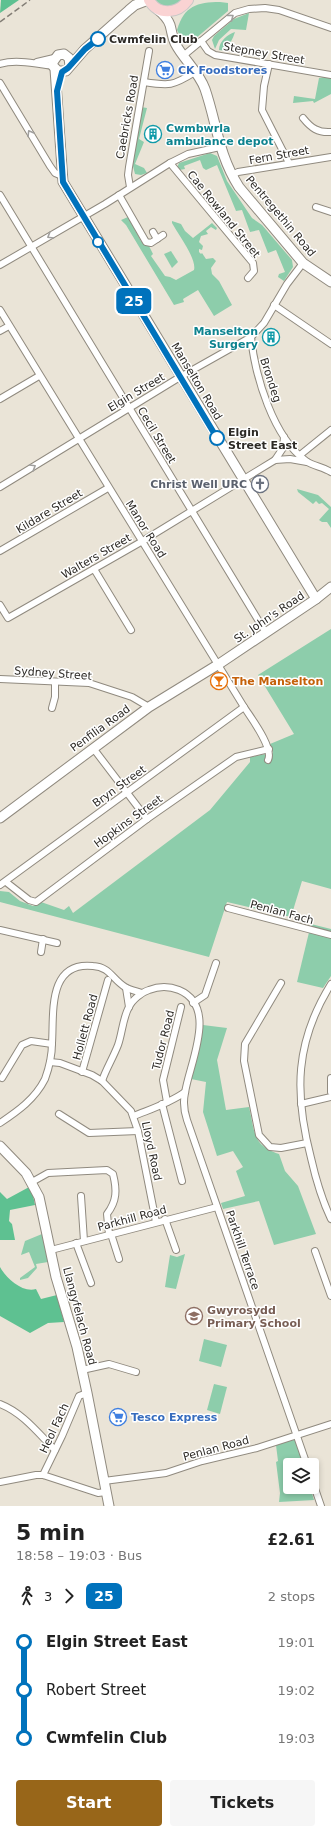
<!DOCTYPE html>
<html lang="en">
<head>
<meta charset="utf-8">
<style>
	body { margin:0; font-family:"DejaVu Sans",sans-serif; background:#f6f6f6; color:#222; height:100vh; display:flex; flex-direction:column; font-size:15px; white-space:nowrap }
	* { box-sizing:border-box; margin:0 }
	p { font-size:13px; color:#767676 }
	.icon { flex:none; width:22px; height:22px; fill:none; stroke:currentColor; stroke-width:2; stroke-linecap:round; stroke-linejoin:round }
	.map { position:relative; height:1506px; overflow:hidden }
	.side { display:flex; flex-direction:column; background:#fff; flex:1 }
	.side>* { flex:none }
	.badge { padding:0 8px; border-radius:6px; font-size:14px; line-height:26px }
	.controls { position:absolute; left:283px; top:1458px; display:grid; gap:8px }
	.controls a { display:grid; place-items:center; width:36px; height:36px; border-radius:4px; background:#fff; box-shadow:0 2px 6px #0003; font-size:20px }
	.map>.badge { position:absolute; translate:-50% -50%; box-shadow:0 0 0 2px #fff }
	.legs { display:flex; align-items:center; gap:6px; height:44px; padding:0 16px; font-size:13px }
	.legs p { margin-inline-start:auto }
	.head { display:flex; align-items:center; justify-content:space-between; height:68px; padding:0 16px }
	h1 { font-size:22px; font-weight:700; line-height:30px }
	.primary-button { display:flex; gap:8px; margin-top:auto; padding:8px 16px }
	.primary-button a { flex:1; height:46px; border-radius:4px; background:#986619; color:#fff; font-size:16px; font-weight:700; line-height:46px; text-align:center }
	.primary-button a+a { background:#f6f6f6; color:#222 }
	ul { padding:0 16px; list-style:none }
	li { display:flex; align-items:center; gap:14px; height:48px; font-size:15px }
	li i { display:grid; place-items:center; width:6px; height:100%; margin:0 5px; background:currentColor }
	li i::after { content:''; width:10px; height:10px; margin:-5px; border:3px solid; border-radius:50%; background:#fff }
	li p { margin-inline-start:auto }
	li:first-child i { background:linear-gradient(#0000 50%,currentColor 0) }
	li:last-child i { background:linear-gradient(currentColor 50%,#0000 0) }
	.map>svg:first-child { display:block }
	.green { fill:#8dcdab }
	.forest { fill:#5ec191 }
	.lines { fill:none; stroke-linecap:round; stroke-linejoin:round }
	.street-casing { stroke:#908a7f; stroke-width:8 }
	.secondary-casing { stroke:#908a7f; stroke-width:11 }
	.primary-casing { stroke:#c8c8c7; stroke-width:12 }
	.street { stroke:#fff; stroke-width:6 }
	.secondary { stroke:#fff; stroke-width:9 }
	.primary { stroke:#fad3d3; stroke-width:10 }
	.rail { stroke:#827d75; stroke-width:1.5; stroke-dasharray:6 3; stroke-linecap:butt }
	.oneway { stroke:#a09f9d }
	.line-1-casing { stroke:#fff; stroke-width:9 }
	.line-1 { stroke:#0072bc; stroke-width:6 }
	.stop-1-dot { fill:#fff; stroke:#0072bc; stroke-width:2 }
	.labels { text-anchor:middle; stroke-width:3; stroke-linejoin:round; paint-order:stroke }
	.stop-label { font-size:11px; font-weight:bold; fill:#2d2a26; stroke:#fff; text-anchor:start }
	.street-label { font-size:11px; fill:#2d2a26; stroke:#fff }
	.shop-label { font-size:11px; font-weight:bold; fill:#366cbe; stroke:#fff; text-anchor:start }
	.culture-label { font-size:11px; font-weight:bold; fill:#0d838f; stroke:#fff; text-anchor:start }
	.worship-label { font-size:11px; font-weight:bold; fill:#5b616d; stroke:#fff; text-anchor:end }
	.food-label { font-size:11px; font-weight:bold; fill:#c56008; stroke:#fff; text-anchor:start }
	.education-label { font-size:11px; font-weight:bold; fill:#785e54; stroke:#fff; text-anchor:start }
</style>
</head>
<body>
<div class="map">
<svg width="331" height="1506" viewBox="0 0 331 1506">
	<rect width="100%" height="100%" fill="#eae4d7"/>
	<!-- green -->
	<g class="green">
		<path d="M154,0H183C171,9 165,8 154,0Z"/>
		<path d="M220,2L228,3V11L189,44L183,42L177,30C184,6 197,2 220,2Z"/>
		<polygon points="249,13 246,30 231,29 219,40 215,49 212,40 214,36 234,19"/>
		<path d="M235,32C233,39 229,44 227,51L219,50C219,41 228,34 235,32Z"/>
		<polygon points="331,76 331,94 314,103 313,101 293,103 294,96 315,99 319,78"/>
		<polygon points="141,107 147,108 139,139 144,142 135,164 144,168 147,173 141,175 135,174 132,162"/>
		<polygon points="210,153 217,156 227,181 252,218 262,225 292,260 293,267 284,281 278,277 279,274 285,272 276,250 268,253 259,230 250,232 242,210 236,211 217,165 206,170 203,168 200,160 184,166 185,169 179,170 177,168 179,163"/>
		<path d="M128,217L141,241L149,246L153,254L151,256L165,276L170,277L176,280L194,270C197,259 178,234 172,223V221L181,224L185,231L193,238L212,223L217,228L216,230L211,227L206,231L208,234L201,236L199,242L203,246L202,250L199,249V252L201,254L202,253L206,259L213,258L216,261L211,268L212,274L219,281L232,305L214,316L198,290L183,299L184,302L174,305L126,225L121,220Z"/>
		<polygon points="171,251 178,262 172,268 164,254"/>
		<polygon points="297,489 318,495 331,507 331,528 327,522 322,522 319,520 329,509 322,503 319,504 316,501 313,504 298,492"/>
		<polygon points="331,629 331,889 302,881 291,917 227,902 209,957 0,902 0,891 9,892 20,901 33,906 41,902 64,910 69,906 73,913 210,810 250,762 250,757 266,754 268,763 273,752 270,744 294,734 258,675"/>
		<polygon points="311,924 331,929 331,976 323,988 297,982"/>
		<path d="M203,1025L227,1028L217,1060L226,1110L249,1107C255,1132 252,1145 279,1154L285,1171L298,1186L316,1234L274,1245L259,1201L223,1209L221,1203L245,1196L236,1171L243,1167L233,1151L217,1156L203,1112L206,1082L191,1079Z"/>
		<polygon points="42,1234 48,1262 36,1264 37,1268 28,1278 20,1280 20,1278 35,1267 29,1252 21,1255 25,1241"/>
		<polygon points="185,1254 176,1289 165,1287 170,1255 177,1257"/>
		<polygon points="204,1339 227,1345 221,1367 199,1361"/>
		<polygon points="214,1384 227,1387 220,1414 207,1410"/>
		<polygon points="296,1439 303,1465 290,1465 290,1487 310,1487 314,1500 279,1502 280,1493 276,1462 278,1461 276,1445"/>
	</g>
	<!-- forest -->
	<g class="forest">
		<polygon points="1,0 19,0 0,13"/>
		<polygon points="31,1186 35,1205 10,1210 9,1221 12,1224 15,1240 0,1240 0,1192 7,1199"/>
		<path d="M0,1267C6,1278 22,1293 36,1289L41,1299L57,1295L64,1322L48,1323L30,1333L0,1316Z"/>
	</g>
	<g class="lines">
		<!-- street casing -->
		<g class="street-casing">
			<g id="street">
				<polyline points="201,41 208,51 215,55 331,75"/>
				<polyline points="183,56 235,13 249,9 265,8 279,10 331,28"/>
				<polyline points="37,62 54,58"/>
				<path d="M0,64C16,59 37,64 53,66"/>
				<polyline points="269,64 264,86 262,110 289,163"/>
				<path d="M144,82C169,86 173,86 195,72"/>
				<polyline points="0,83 50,166 55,173 62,176"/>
				<path d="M303,118C311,128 318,133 331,132"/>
				<polyline points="170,163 253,263 254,271 248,278"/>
				<polyline points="232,175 238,172 331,157"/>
				<polyline points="130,187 128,175 129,167 149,51"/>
				<polyline points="0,195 266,633"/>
				<polyline points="119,195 146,242 151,243 163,235"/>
				<polyline points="316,207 331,212"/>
				<polyline points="153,232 157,239"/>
				<polyline points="0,265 105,204 170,163 188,154 220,147"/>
				<polyline points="274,305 331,344"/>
				<path d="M0,310L244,707C251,718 274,748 268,760"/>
				<polyline points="0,331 9,326"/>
				<path d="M251,337C255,376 273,437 306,461C313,466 323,467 331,472"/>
				<polyline points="0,399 39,376"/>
				<polyline points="300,455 331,430"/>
				<polyline points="275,460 283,448 284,437"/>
				<polyline points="0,487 180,377 251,337 264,323 287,284 303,263"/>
				<polyline points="0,551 108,488"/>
				<polyline points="94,569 131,630"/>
				<polyline points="0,605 8,618 141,542 275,460 290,459 307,462"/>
				<polyline points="0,679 89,683 132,697 149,707"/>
				<polyline points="52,708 55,697 55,682"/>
				<polyline points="93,748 147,819"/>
				<polyline points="6,882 29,900 36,902 147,819 236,757 269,749"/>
				<polyline points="0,885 244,707"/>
				<polyline points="228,908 331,935"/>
				<polyline points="0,930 57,943"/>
				<polyline points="41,952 43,939"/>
				<polyline points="281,983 245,1044 244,1061 259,1135 270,1147 281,1148 307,1143"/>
				<path d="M331,984C295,1042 294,1093 311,1158C316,1180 321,1198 331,1219"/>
				<polyline points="126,988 129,1007"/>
				<polyline points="193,1003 205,995 216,963"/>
				<polyline points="50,1062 60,1063 92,1075 102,1081 131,1111 138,1131 156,1222"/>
				<polyline points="82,1072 108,980"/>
				<polyline points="2,1078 22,1045 31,1041 52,1044"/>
				<polyline points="331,1078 331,1092"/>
				<path d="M102,1081C106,1069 113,1058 118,1045C122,1034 123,1017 129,1007C132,1000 142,992 149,990C159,986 169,986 179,990C219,1007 189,1064 185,1093C183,1102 184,1111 187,1120L307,1465"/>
				<polyline points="167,1102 163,1080 181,1007"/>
				<polyline points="162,1104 182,1181"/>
				<polyline points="301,1104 331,1097"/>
				<polyline points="59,1114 89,1133 138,1131"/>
				<path d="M134,1116C151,1109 170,1103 185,1092"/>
				<path d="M0,1123C18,1111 35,1099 45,1079C49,1068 52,1054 52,1043C54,1014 47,961 93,966C110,967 112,979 125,987C130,990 136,991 142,993"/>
				<path d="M32,1182L48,1173L107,1170L113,1174C117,1190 117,1201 107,1214L109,1234"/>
				<polyline points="81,1196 84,1241"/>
				<polyline points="165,1219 176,1250"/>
				<polyline points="111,1234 119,1259"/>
				<polyline points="76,1243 91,1283"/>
				<polyline points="51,1250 217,1207"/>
				<polyline points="315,1251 331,1296"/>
				<polyline points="82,1370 109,1364 136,1372"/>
				<path d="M0,1404C23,1413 38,1433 55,1450"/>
				<polyline points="43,1475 62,1436 79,1396 87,1393"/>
				<polyline points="312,1480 321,1506"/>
				<polyline points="104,1481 166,1473 202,1461 257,1448 331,1424"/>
				<polyline points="0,1482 36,1475 43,1475 98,1493 106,1492"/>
			</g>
		</g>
		<!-- secondary casing -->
		<g class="secondary-casing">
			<g id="secondary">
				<path d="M157,9C162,13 168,19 170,25C172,32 172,37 175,43C183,59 199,72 205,89C217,124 218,154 239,187L303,263L331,282"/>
				<polyline points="70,66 69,58 64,54 58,55 53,62 53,66 58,71 66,71 85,49 129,10 135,5 148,0"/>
				<polyline points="55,69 63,182 316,599"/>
				<polyline points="0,818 149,707 219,664 316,599 331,587"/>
				<polyline points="0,1146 26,1173 39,1197 56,1277 77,1347 87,1393 109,1506"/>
			</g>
		</g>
		<!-- primary casing -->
		<g class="primary-casing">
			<path id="primary" d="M149,0C158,16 178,14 188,0"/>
		</g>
		<!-- street -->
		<use href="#street" class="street"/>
		<!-- secondary -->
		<use href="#secondary" class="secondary"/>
		<!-- primary -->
		<use href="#primary" class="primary"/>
		<!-- rail -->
		<polyline class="rail" points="0,22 30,0"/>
	</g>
	<!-- one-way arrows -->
	<defs><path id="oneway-chevron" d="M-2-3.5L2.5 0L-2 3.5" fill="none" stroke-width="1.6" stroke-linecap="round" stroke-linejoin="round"/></defs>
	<g class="oneway">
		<use href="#oneway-chevron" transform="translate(231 17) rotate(-37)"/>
		<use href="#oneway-chevron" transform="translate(30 133) rotate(-121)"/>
		<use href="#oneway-chevron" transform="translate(50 236) rotate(149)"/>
		<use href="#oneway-chevron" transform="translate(33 467) rotate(-31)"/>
	</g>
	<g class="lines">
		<!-- line-1 casing -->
		<g class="line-1-casing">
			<polyline id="line-1" points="98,39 85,49 68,68 62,72 57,91 63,182 217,438"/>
		</g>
		<!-- line-1 -->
		<use href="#line-1" class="line-1"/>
	</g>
	<!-- icons -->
	<defs>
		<g id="supermarket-ring" transform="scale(0.9)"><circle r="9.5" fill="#fff" stroke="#3f7fe0" stroke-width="1.5"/><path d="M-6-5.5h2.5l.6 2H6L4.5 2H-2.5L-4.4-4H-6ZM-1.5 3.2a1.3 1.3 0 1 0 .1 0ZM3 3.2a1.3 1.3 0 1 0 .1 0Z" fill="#3f7fe0"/></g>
		<g id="building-ring" transform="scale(0.9)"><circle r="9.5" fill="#fff" stroke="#0f9aa8" stroke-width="1.5"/><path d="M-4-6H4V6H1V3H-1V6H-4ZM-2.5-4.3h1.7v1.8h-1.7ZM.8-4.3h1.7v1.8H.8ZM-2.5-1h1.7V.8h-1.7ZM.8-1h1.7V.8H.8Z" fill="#0f9aa8"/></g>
		<g id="church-ring" transform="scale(0.9)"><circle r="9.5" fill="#fff" stroke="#6b7280" stroke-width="1.5"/><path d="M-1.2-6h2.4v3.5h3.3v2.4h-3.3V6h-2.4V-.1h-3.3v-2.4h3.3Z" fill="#6b7280"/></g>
		<g id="bar-ring" transform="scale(0.9)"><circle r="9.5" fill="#fff" stroke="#e8710a" stroke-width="1.5"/><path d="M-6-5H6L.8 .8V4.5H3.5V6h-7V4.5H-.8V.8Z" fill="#e8710a"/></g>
		<g id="school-ring" transform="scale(0.9)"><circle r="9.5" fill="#fff" stroke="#8d6e63" stroke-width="1.5"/><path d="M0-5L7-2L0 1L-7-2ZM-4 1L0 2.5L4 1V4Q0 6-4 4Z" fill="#8d6e63"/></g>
	</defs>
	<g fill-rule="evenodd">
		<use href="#supermarket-ring" x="165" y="70"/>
		<use href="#building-ring" x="153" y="134"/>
		<use href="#building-ring" x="271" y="337"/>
		<use href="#church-ring" x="260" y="484"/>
		<use href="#bar-ring" x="219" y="681"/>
		<use href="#school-ring" x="194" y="1316"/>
		<use href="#supermarket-ring" x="118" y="1417"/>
	</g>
	<!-- markers -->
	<g class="stop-1-dot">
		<circle cx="98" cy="39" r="7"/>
		<circle cx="98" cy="242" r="5"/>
		<circle cx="217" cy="438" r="7"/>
	</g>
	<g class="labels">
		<!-- stop labels -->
		<g class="stop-label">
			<text x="109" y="43">Cwmfelin Club</text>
			<text x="228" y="436">Elgin<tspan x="228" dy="13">Street East</tspan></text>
		</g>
		<!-- street labels -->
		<g class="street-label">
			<text transform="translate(264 53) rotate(10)" y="4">Stepney Street</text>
			<text transform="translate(127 117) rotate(-80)" y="4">Caebricks Road</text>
			<text transform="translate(279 155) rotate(-10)" y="4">Fern Street</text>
			<text transform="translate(224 214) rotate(51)" y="4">Cae Rowland Street</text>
			<text transform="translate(281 216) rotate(50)" y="4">Pentregethin Road</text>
			<text transform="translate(271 380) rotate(72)" y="4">Brondeg</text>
			<text transform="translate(197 381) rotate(59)" y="4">Manselton Road</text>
			<text transform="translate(136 392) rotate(-31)" y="4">Elgin Street</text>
			<text transform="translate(157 435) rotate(59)" y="4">Cecil Street</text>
			<text transform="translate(49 511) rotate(-31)" y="4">Kildare Street</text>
			<text transform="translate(146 529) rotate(58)" y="4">Manor Road</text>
			<text transform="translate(96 556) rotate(-30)" y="4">Walters Street</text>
			<text transform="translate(269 617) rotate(-34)" y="4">St. John's Road</text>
			<text transform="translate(53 673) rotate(4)" y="4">Sydney Street</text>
			<text transform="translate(100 728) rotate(-36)" y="4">Penfilia Road</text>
			<text transform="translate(119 786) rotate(-36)" y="4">Bryn Street</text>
			<text transform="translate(128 821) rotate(-36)" y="4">Hopkins Street</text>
			<text transform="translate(282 912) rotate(15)" y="4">Penlan Fach</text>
			<text transform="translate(85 1027) rotate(-75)" y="4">Hollett Road</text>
			<text transform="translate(163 1040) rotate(-76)" y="4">Tudor Road</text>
			<text transform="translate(152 1151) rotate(78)" y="4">Lloyd Road</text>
			<text transform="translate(132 1218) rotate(-15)" y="4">Parkhill Road</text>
			<text transform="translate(243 1250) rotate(71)" y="4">Parkhill Terrace</text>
			<text transform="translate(80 1316) rotate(75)" y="4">Llangyfelach Road</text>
			<text transform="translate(54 1428) rotate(-65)" y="4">Heol Fach</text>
			<text transform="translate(216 1448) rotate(-15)" y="4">Penlan Road</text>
		</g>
		<!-- shop labels -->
		<g class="shop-label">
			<text x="178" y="74">CK Foodstores</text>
			<text x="131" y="1421">Tesco Express</text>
		</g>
		<!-- culture labels -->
		<g class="culture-label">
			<text x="166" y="132">Cwmbwrla<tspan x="166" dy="13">ambulance depot</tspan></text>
			<text x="258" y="335" text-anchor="end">Manselton<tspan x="258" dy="13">Surgery</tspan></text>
		</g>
		<!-- worship labels -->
		<g class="worship-label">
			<text x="247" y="488">Christ Well URC</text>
		</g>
		<!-- food labels -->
		<g class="food-label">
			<text x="232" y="685">The Manselton</text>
		</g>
		<!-- education labels -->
		<g class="education-label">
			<text x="207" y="1314">Gwyrosydd<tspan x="207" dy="13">Primary School</tspan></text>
		</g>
	</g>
</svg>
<div class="controls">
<a><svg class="icon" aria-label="layers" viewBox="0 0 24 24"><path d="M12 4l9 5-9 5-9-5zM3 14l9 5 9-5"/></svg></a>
</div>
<b class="badge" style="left:134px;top:301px;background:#0072bc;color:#fff">25</b>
</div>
<section class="side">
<div class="head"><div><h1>5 min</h1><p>18:58 – 19:03 · Bus</p></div><b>£2.61</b></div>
<div class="legs"><svg class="icon" aria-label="walk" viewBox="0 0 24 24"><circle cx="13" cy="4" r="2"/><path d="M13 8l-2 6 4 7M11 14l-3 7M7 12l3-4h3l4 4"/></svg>3<svg class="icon" aria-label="forward" viewBox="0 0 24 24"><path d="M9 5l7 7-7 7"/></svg><b class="badge" style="background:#0072bc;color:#fff">25</b><p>2 stops</p></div>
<ul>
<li><i style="color:#0072bc"></i><b>Elgin Street East</b><p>19:01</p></li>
<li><i style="color:#0072bc"></i><span>Robert Street</span><p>19:02</p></li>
<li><i style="color:#0072bc"></i><b>Cwmfelin Club</b><p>19:03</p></li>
</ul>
<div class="primary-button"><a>Start</a><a>Tickets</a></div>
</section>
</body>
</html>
